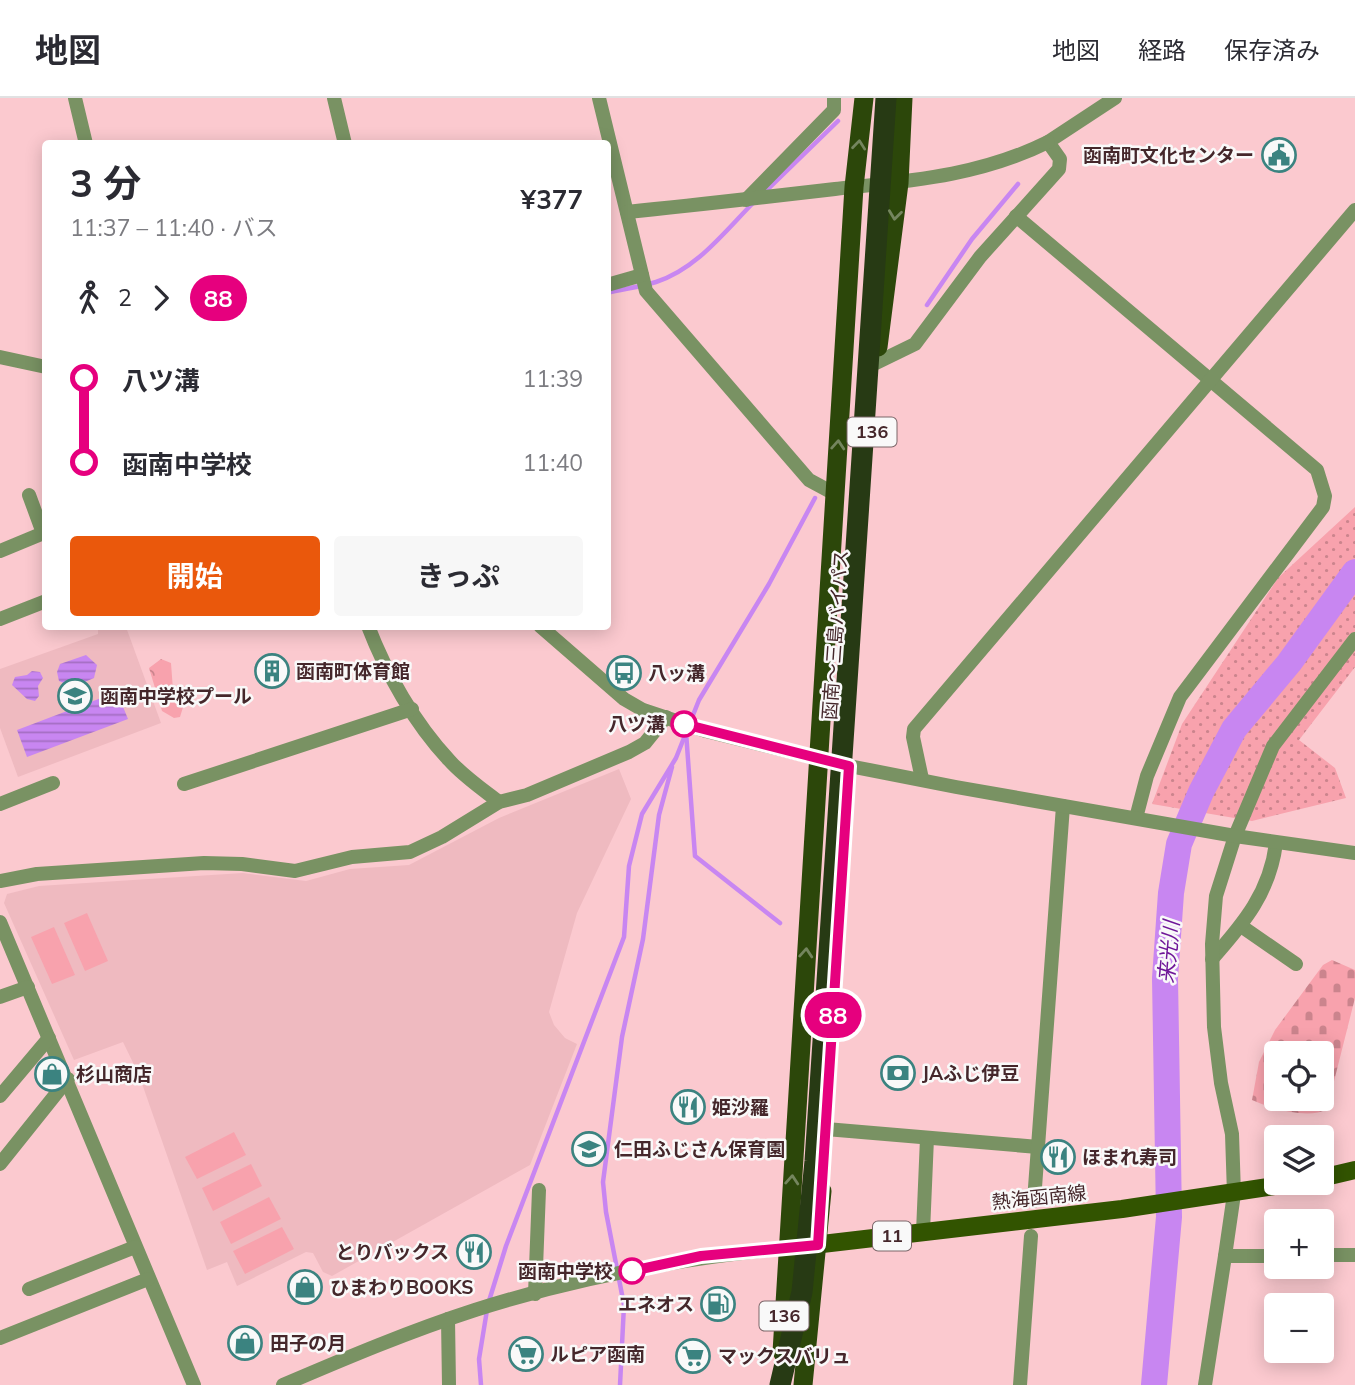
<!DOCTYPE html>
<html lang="ja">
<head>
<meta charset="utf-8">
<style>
	body { margin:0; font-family:Mulish,"Noto Sans JP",sans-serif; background:#f7f7f7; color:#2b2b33; height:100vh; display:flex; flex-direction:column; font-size:26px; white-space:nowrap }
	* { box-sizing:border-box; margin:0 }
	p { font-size:23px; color:#7c7c81 }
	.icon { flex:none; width:38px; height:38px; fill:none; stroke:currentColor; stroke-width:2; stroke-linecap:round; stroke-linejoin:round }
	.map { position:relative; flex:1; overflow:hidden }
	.sheet { position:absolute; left:42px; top:42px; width:569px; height:490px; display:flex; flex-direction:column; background:#fff; border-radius:7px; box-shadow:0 4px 18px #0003 }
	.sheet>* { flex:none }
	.badge { padding:0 14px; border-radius:23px; font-size:24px; line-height:46px }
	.controls { position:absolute; left:1264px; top:943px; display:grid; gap:14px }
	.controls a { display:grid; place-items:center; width:70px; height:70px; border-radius:7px; background:#fff; box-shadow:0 4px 18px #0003; font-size:35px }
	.map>.badge { position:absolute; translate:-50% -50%; box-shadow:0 0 0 4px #fff }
	.legs { display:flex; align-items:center; gap:10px; height:77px; padding:0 28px; font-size:23px }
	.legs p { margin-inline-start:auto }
	.summary { display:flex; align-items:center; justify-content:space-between; height:119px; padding:0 28px }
	h1 { font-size:38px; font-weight:700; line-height:52px }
	.action { display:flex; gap:14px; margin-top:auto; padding:14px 28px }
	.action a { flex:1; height:80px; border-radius:7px; background:#ea580c; color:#fff; font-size:28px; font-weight:700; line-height:80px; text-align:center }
	.action a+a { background:#f7f7f7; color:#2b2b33 }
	ul { padding:0 28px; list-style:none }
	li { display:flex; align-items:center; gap:24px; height:84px; font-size:26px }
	li i { display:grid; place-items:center; width:10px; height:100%; margin:0 9px; background:currentColor }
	li i::after { content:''; width:18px; height:18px; margin:-9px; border:5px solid; border-radius:50%; background:#fff }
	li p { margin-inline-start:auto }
	li:first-child i { background:linear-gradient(#0000 50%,currentColor 0) }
	li:last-child i { background:linear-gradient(currentColor 50%,#0000 0) }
	header { display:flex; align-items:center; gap:42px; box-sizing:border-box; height:98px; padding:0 35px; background:#fff; border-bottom:2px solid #e1e1e2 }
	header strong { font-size:33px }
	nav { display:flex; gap:38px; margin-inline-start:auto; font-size:24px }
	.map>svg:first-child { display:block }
	.built { fill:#efbac0 }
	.grass { fill:url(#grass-dots) }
	.forest { fill:url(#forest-crowns) }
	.cemetery { fill:url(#cemetery-stones); fill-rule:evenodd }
	.park { fill:#f8a2ad }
	.water { fill:url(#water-rules) }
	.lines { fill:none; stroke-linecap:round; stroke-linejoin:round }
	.stream { stroke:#c886f1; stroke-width:4.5 }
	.river { stroke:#c886f1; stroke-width:26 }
	.minor { stroke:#799263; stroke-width:14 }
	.tertiary { stroke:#799263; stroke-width:14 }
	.primary { stroke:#325400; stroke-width:18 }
	.trunk { stroke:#2c470a; stroke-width:19 }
	.motorway-bridge { stroke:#273a14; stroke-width:21 }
	.oneway { stroke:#74855e }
	.line-1-casing { stroke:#fff; stroke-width:16 }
	.line-1 { stroke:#e6007e; stroke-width:10 }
	.stop-1-dot { fill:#fff; stroke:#e6007e; stroke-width:3.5 }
	.labels { text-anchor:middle; stroke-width:5; stroke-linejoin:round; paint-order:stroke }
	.shield { fill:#f9f9f9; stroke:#7b6669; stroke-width:2 }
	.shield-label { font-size:18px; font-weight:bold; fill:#45272b }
	.poi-label { font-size:19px; font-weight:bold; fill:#45272b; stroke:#f9f9f9; text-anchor:start }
	.street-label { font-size:19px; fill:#45272b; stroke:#f9f9f9 }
	.stop-label { font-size:19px; font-weight:bold; fill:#45272b; stroke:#f9f9f9; text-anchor:end }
	.water-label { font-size:21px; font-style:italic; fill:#6f1798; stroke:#f9f9f9 }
</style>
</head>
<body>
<header>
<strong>地図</strong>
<nav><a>地図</a><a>経路</a><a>保存済み</a></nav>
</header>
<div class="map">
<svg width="1355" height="1287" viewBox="0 0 1355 1287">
	<defs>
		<pattern id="grass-dots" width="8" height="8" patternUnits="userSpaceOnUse" patternTransform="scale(1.75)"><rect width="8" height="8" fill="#f8a2ad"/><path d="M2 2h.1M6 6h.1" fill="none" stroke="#cb848d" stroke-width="1.8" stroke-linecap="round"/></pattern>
		<pattern id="forest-crowns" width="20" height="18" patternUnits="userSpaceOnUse" patternTransform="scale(1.75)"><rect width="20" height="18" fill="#f8a2ad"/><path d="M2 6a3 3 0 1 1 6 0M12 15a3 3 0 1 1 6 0" fill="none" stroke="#cb848d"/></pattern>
		<pattern id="cemetery-stones" width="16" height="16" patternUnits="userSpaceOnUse" patternTransform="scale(1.75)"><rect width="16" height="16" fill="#f8a2ad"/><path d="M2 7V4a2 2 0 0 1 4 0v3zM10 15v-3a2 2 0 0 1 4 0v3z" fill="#cb848d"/></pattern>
		<pattern id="water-rules" width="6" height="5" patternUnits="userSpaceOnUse" patternTransform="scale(1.75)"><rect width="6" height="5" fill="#c886f1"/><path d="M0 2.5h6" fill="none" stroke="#a46ec3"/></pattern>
	</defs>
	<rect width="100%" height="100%" fill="#fbc9cf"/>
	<!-- built -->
	<g class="built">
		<polygon points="107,529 126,529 161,625 18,679 0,630 0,571 98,536 98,531"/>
		<polygon points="619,671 631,701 577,815 549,914 554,927 565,940 577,946 530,1067 332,1178 323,1174 313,1155 306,1154 237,1188 227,1164 207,1172 139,977 123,944 74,962 4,805 7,796 39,788 243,775 306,783 350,771 409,767 499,720"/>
	</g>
	<!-- grass -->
	<polygon class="grass" points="1355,409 1355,569 1299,642 1335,670 1346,700 1252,723 1152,706 1182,626 1278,480"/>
	<!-- forest -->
	<polygon class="forest" points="161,561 171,565 173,592 184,606 180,619 174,620 162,613 149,570"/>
	<!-- cemetery -->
	<path class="cemetery" d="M1332,862L1355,872V900L1327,1011C1309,1022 1270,1010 1252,1002L1259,964L1275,932L1323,867ZM1276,956H1321V1001H1276Z"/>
	<!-- park -->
	<g class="park">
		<polygon points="87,815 108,863 85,873 64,825"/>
		<polygon points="54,829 75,877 52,886 31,839"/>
		<polygon points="234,1034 246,1057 197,1081 185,1059"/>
		<polygon points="251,1066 262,1088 213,1113 202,1090"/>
		<polygon points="269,1099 281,1121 231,1146 220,1124"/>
		<polygon points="282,1129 294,1151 245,1176 233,1153"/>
	</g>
	<!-- water -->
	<g class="water">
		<polygon points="86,557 97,567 94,580 73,589 59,583 57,574 60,566"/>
		<polygon points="32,573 40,574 43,580 38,588 39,598 35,603 27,601 12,587 15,579 27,577"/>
		<polygon points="117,594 128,621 27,659 17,632"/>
	</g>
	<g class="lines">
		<!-- stream -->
		<g class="stream">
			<polyline points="763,96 838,23"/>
			<path d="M607,195C623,191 640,189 656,184C697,171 725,133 754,104"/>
			<polyline points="927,207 972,141 1018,86"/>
			<polyline points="686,634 695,758 780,825"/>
			<polyline points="489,1203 506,1148 624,839 629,768 642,716 676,660 699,602 769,486 815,400"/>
			<polyline points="481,1287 479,1261 487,1212"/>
			<polyline points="620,1287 624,1207 606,1114 603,1084 622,939 643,841 659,717 672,669"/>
		</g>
		<!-- river -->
		<polyline class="river" points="1154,1287 1169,1119 1165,880 1171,795 1179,746 1201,694 1234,631 1289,565 1355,474"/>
		<!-- minor -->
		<g class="minor">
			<polyline points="75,0 86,46"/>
			<polyline points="334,0 345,46"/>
			<polyline points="599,0 646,193 809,382 835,396"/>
			<polyline points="746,102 834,12 834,0"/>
			<polyline points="1016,118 1317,372 1325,398 1323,409 1180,599 1147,678 1136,720"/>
			<polyline points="607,187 642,177"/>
			<polyline points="876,265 915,246 980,159 1059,71 1060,61 1048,44 1115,0"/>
			<polyline points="29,397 43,435"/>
			<polyline points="0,453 46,434"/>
			<polyline points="0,521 46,503"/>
			<path d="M368,528C386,575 415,626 449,662C463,678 482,691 499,704"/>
			<polyline points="922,681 913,639 914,631 1355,112"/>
			<polyline points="184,686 412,611"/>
			<polyline points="0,706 53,685"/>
			<polyline points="0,783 37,776 204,765 242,766 295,773 352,759 410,754 442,739 499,704 527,697 629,654 645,645 666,619"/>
			<polyline points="0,824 194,1287"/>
			<polyline points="1241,828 1296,866"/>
			<path d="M1212,861C1244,825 1270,794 1276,745"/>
			<polyline points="0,899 28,889"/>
			<polyline points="0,998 49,940"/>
			<polyline points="826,1031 1038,1049"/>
			<polyline points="0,1066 68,981"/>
			<polyline points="1034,1103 1063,708"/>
			<polyline points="923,1134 927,1040"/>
			<polyline points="1321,1157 1355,1157"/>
			<polyline points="1225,1158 1234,1096 1232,1036 1221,985 1214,929 1212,846 1216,798 1235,738 1273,648 1355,541"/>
			<polyline points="29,1191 135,1149"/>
			<polyline points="535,1196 539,1092"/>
			<polyline points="448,1221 449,1287"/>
			<polyline points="0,1240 148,1181"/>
			<polyline points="1020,1287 1031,1138"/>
			<polyline points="1205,1287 1225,1158 1276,1158"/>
		</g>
		<!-- tertiary -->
		<g class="tertiary">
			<path d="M627,114C697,107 766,99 835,91C910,83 980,78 1048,44"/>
			<polyline points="0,259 46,269"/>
			<polyline points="540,528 624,601 643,612 706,633 849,668 956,689 1235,738 1355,755"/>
			<path d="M283,1287C346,1260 410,1233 475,1212C575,1180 684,1160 788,1150"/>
		</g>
		<!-- primary -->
		<g class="primary">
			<polyline points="1321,1080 1355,1072"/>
			<polyline points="805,1148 1122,1111 1295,1085"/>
		</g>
		<!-- trunk -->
		<g class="trunk">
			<polyline points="878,249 899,85 903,0"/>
			<polyline points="782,1254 854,89 864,0"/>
			<polyline points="803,1287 822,1093"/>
		</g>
		<!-- motorway-bridge -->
		<polyline class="motorway-bridge" points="780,1287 802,1194 815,1063 886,0"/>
	</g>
	<!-- one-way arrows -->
	<defs><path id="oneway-chevron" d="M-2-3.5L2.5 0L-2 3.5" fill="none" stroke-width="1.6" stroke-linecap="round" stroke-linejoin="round" transform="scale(1.75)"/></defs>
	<g class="oneway">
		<use href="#oneway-chevron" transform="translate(859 47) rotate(-84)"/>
		<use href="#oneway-chevron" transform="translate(895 117) rotate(97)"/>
		<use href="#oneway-chevron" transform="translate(838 347) rotate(-86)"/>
		<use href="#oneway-chevron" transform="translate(806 855) rotate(-86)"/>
		<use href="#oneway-chevron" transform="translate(792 1082) rotate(-86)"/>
	</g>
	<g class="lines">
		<!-- line-1 casing -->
		<g class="line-1-casing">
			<polyline id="line-1" points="632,1173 701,1158 818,1147 849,668 684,626"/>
		</g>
		<!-- line-1 -->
		<use href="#line-1" class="line-1"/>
	</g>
	<!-- icons -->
	<defs>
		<g id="civic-ring" transform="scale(1.75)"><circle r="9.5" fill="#f9f9f9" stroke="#3b8380" stroke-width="1.5"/><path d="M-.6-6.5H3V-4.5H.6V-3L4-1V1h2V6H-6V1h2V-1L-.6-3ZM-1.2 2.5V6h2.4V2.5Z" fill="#3b8380"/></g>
		<g id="building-ring" transform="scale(1.75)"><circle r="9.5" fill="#f9f9f9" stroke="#3b8380" stroke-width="1.5"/><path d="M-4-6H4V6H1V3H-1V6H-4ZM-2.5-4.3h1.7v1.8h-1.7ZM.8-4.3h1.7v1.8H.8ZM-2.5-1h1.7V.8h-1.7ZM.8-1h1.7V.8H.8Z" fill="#3b8380"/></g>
		<g id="bus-ring" transform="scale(1.75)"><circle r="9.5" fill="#f9f9f9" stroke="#3b8380" stroke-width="1.5"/><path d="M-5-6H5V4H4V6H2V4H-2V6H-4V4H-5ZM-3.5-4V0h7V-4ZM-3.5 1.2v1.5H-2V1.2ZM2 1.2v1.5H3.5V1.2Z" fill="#3b8380"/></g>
		<g id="school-ring" transform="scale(1.75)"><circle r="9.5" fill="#f9f9f9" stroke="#3b8380" stroke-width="1.5"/><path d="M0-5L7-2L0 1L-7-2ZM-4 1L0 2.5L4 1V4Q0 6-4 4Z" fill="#3b8380"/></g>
		<g id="bank-ring" transform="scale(1.75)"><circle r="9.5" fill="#f9f9f9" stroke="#3b8380" stroke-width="1.5"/><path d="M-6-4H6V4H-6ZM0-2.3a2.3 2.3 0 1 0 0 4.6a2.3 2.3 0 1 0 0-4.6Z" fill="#3b8380"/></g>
		<g id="shop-ring" transform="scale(1.75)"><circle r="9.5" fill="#f9f9f9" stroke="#3b8380" stroke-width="1.5"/><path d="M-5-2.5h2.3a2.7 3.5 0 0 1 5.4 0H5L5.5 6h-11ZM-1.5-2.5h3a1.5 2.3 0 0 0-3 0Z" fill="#3b8380"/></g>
		<g id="restaurant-ring" transform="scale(1.75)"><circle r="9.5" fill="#f9f9f9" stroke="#3b8380" stroke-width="1.5"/><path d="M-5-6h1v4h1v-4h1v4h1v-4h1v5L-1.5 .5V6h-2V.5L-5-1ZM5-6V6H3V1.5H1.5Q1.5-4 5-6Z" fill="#3b8380"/></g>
		<g id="fuel-ring" transform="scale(1.75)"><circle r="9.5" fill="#f9f9f9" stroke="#3b8380" stroke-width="1.5"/><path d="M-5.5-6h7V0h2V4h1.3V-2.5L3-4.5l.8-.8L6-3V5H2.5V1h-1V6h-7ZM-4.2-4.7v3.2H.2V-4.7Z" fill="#3b8380"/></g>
		<g id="supermarket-ring" transform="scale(1.75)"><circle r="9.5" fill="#f9f9f9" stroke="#3b8380" stroke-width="1.5"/><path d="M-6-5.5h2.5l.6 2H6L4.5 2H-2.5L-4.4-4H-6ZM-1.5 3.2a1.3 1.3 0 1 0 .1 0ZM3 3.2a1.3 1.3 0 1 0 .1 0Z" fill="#3b8380"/></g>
	</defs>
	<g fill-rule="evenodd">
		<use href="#civic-ring" x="1279" y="57"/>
		<use href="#building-ring" x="272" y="573"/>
		<use href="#bus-ring" x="624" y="575"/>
		<use href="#school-ring" x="75" y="598"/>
		<use href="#bank-ring" x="898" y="975"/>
		<use href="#shop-ring" x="52" y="976"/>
		<use href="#restaurant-ring" x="688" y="1009"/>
		<use href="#school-ring" x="589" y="1051"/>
		<use href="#restaurant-ring" x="1058" y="1059"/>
		<use href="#restaurant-ring" x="474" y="1154"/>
		<use href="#shop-ring" x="305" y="1189"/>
		<use href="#fuel-ring" x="718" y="1206"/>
		<use href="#shop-ring" x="245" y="1245"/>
		<use href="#supermarket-ring" x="526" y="1256"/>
		<use href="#supermarket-ring" x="693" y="1258"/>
	</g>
	<!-- markers -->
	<g class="stop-1-dot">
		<circle cx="684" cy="626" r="12"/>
		<circle cx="632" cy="1173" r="12"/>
	</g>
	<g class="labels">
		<!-- shield labels -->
		<g class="shield">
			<rect x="847.5" y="319.5" width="49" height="29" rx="5"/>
			<rect x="873" y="1123.5" width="38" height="29" rx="5"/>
			<rect x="759.5" y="1203.5" width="49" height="29" rx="5"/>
		</g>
		<g class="shield-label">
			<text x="872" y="340">136</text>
			<text x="892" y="1144">11</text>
			<text x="784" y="1224">136</text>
		</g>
		<!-- poi labels -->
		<g class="poi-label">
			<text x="1254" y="64" text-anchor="end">函南町文化センター</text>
			<text x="296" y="580">函南町体育館</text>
			<text x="648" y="582">八ッ溝</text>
			<text x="100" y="605">函南中学校プール</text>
			<text x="922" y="982">JAふじ伊豆</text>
			<text x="76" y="983">杉山商店</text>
			<text x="712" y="1016">姫沙羅</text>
			<text x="614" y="1058">仁田ふじさん保育園</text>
			<text x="1082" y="1066">ほまれ寿司</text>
			<text x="449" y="1161" text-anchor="end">とりバックス</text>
			<text x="330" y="1196">ひまわりBOOKS</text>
			<text x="694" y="1213" text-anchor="end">エネオス</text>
			<text x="270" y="1252">田子の月</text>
			<text x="550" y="1263">ルピア函南</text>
			<text x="718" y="1265">マックスバリュ</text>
		</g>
		<!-- street labels -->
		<g class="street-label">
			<text transform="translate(835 537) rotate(-86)" y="7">函南～三島バイパス</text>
			<text transform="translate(1039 1099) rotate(-6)" y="7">熱海函南線</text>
		</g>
		<!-- stop labels -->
		<g class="stop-label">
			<text x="665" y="633">八ツ溝</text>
			<text x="613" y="1180">函南中学校</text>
		</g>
		<!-- water labels -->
		<g class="water-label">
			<text transform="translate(1169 854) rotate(-85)" y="7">来光川</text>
		</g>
	</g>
</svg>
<div class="controls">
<a><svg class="icon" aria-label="locate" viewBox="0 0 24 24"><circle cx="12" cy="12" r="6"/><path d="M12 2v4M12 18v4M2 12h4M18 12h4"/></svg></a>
<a><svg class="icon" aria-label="layers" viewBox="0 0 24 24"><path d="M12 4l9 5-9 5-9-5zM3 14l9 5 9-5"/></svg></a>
<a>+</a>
<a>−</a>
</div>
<b class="badge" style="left:833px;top:917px;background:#e6007e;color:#fff">88</b>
<section class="sheet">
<div class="summary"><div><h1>3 分</h1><p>11:37 – 11:40 · バス</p></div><b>¥377</b></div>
<div class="legs"><svg class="icon" aria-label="walk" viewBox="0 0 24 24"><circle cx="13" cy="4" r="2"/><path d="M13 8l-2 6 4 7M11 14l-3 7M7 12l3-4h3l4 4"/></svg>2<svg class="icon" aria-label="forward" viewBox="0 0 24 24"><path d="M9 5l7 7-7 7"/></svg><b class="badge" style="background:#e6007e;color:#fff">88</b></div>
<ul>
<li><i style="color:#e6007e"></i><b>八ツ溝</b><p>11:39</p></li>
<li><i style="color:#e6007e"></i><b>函南中学校</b><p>11:40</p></li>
</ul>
<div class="action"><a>開始</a><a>きっぷ</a></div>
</section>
</div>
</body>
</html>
